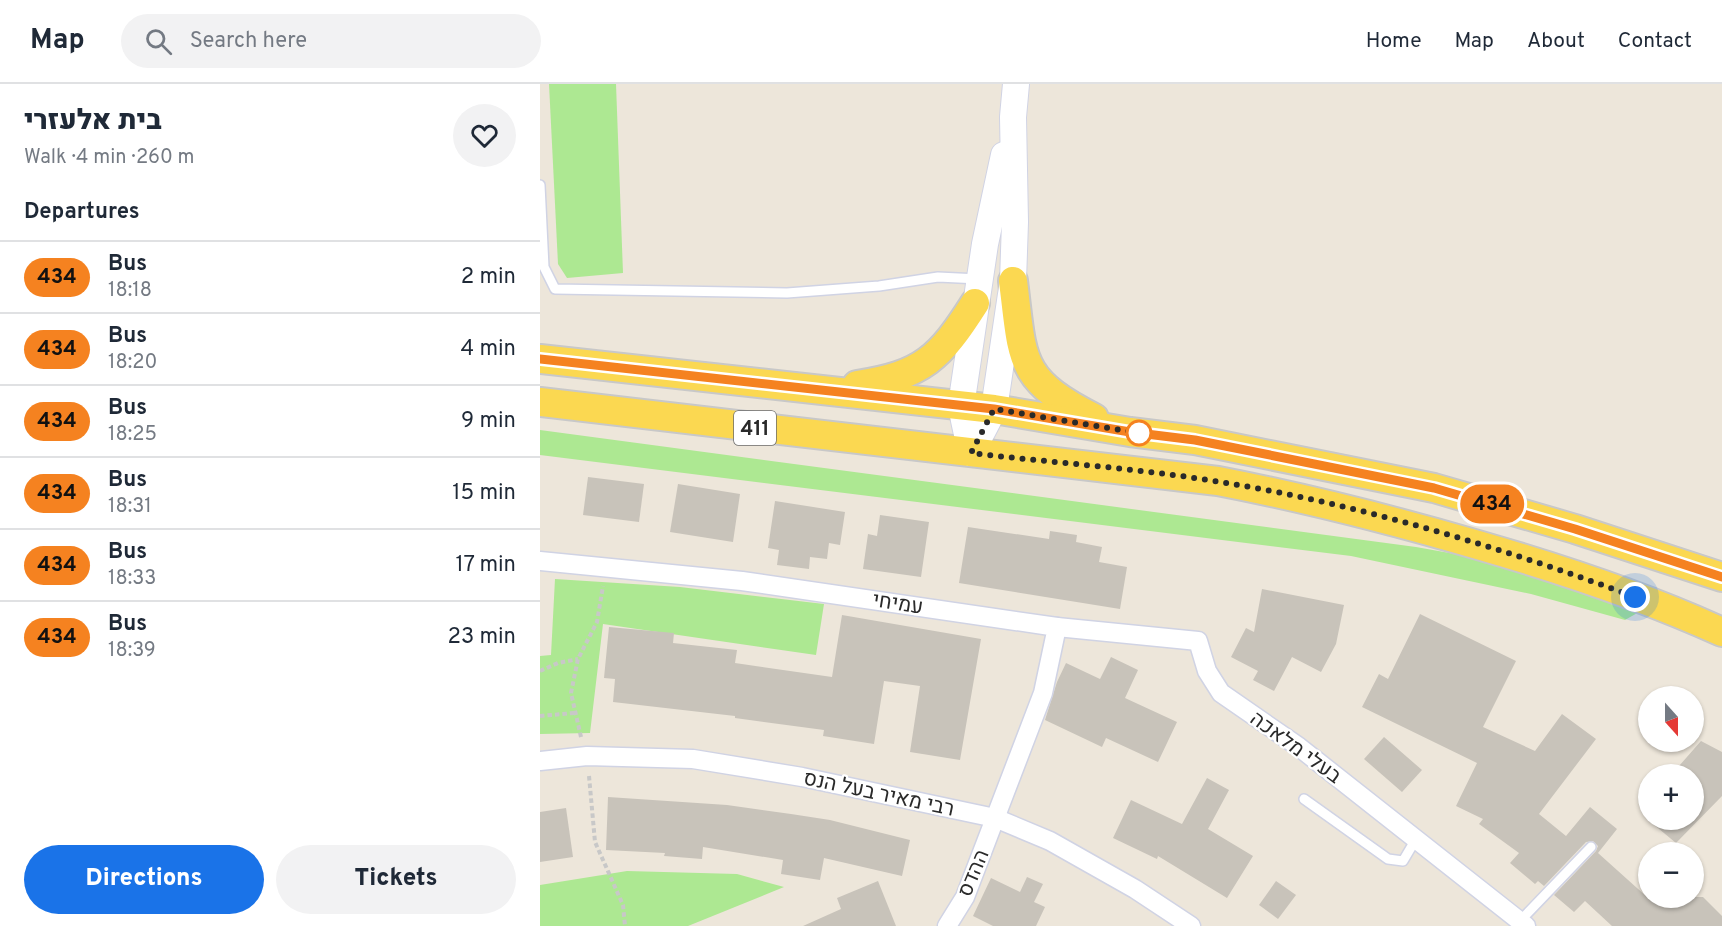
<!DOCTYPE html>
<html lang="en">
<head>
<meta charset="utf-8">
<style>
	body { margin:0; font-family:Overpass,Heebo,sans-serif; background:#f2f2f3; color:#1f2937; height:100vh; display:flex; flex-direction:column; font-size:22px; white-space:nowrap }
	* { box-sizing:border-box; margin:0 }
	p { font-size:20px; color:#747a83 }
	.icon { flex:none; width:33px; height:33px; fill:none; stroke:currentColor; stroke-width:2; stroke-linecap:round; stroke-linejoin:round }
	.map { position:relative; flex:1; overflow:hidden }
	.sheet { display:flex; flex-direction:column; background:#fff; width:540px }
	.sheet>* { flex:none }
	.badge { padding:0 12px; border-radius:20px; font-size:21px; line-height:39px }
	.needle { width:39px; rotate:159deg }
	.fabs { position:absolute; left:1098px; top:602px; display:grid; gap:12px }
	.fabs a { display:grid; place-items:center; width:66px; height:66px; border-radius:50%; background:#fff; box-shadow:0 2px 4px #0004; font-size:30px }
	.you { position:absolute; width:30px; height:30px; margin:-15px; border:4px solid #fff; border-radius:50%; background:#1a73e8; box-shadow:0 0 0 9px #1a73e833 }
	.map>.badge { position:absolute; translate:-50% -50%; box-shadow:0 0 0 3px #fff }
	h2 { padding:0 24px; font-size:22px; line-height:54px }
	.round { display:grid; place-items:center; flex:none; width:63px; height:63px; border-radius:32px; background:#f2f2f3 }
	.overview { display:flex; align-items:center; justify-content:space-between; height:102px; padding:0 24px }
	h1 { font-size:28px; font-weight:800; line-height:45px }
	.cta { display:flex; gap:12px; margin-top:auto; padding:12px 24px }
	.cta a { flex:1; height:69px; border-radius:36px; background:#1a73e8; color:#fff; font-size:24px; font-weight:800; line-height:69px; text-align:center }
	.cta a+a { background:#f2f2f3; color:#1f2937 }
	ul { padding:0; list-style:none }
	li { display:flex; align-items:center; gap:18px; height:72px; padding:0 24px; border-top:2px solid #e0e1e3 }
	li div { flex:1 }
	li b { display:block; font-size:22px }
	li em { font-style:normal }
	li .badge { min-width:66px; font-weight:700; text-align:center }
	header { display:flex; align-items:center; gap:36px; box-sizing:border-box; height:84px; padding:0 30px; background:#fff; border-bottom:2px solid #e0e1e3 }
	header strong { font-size:28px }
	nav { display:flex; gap:33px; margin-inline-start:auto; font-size:21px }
	.search { width:420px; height:54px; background:#f2f2f3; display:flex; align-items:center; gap:15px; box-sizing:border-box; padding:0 21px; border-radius:33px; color:#747a83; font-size:22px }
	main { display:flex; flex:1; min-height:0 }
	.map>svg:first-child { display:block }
	.green { fill:#ade892 }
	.building { fill:#c8c3ba }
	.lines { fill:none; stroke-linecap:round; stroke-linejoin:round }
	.lane-casing { stroke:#d0d3e4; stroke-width:12 }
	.street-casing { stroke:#d0d3e4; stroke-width:21 }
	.secondary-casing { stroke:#d0d3e4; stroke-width:28 }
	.primary-casing { stroke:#c8c8c8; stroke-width:32 }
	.path { stroke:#c8c8c8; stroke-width:4; stroke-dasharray:4.5 3; stroke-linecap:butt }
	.lane { stroke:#fff; stroke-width:9 }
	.street { stroke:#fff; stroke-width:18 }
	.secondary { stroke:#fff; stroke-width:26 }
	.primary { stroke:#fbd851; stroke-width:28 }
	.line-casing { stroke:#fff; stroke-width:14 }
	.line { stroke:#f58220; stroke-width:9 }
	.walk { stroke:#2a2a2a; stroke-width:6; stroke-dasharray:0 10.8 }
	.stop-dot { fill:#fff; stroke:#f58220; stroke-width:3 }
	.labels { text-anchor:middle; stroke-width:4.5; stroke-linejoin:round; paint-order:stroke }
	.shield { fill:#fff; stroke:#6a6a6a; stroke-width:1.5 }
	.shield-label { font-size:20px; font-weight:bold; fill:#2a2a2a }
	.street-label { font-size:21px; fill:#2a2a2a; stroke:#fff }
</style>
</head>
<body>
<header>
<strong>Map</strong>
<div class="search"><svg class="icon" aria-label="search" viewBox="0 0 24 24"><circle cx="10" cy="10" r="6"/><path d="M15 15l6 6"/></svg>Search here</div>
<nav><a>Home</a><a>Map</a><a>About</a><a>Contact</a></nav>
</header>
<main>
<section class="sheet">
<div class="overview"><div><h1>בית אלעזרי</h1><p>Walk · 4 min · 260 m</p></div><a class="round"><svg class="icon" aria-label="heart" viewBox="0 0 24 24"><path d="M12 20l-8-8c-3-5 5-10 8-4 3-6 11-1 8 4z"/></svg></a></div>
<h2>Departures</h2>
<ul>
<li><span class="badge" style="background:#f58220;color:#111">434</span><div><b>Bus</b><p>18:18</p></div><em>2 min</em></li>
<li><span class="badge" style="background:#f58220;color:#111">434</span><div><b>Bus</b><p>18:20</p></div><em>4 min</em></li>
<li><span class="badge" style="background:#f58220;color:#111">434</span><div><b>Bus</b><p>18:25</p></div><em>9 min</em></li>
<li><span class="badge" style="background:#f58220;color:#111">434</span><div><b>Bus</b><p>18:31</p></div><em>15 min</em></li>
<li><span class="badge" style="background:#f58220;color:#111">434</span><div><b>Bus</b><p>18:33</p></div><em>17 min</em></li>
<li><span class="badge" style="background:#f58220;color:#111">434</span><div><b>Bus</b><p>18:39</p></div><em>23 min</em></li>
</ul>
<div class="cta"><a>Directions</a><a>Tickets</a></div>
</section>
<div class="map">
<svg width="1182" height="842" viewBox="0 0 1182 842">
	<rect width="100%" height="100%" fill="#ede6da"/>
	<!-- green -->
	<g class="green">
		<polygon points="9,0 76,0 83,189 27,194 18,180"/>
		<polygon points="0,346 876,463 960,478 1106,524 1085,536 991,510 811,472 0,371"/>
		<polygon points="15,495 140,503 284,520 276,571 63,540 50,649 0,650 0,572 11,571"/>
		<polygon points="87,787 197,790 244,803 148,842 0,842 0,801"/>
	</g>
	<!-- building -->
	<g class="building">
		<polygon points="48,393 104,400 99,438 43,431"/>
		<polygon points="138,400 200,410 193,458 130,448"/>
		<polygon points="235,417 305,428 300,461 289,459 287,475 270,473 269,485 237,481 239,466 228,464"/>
		<polygon points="340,431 389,438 381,493 323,485 328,450 337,452"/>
		<polygon points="428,443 509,455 510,447 537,451 536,458 562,463 559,478 587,483 580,525 419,499"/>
		<polygon points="722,505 804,521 796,560 781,588 752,573 734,607 713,596 718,587 691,573 706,544 714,548"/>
		<polygon points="880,530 976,577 943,643 995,667 1022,630 1056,655 999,730 1026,752 1050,723 1077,745 1058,769 1107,813 1163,813 1182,832 1182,842 1072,842 1045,817 1034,828 1014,811 1056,767 1058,762 1053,757 1046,758 1004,802 998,797 995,800 970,779 979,769 939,740 943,735 916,722 937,679 822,623 839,590 848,595"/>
		<polygon points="302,531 441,555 420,676 370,668 380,602 344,597 334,660 283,652 284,646 195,634 195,632 73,618 75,595 64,594 69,543 134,549 133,559 197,566 195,579 292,593"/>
		<polygon points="571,573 598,586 585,614 637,638 618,678 566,654 562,663 505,636 517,598 526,579 560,595"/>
		<polygon points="844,653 882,686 862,708 824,675"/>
		<polygon points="1161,657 1182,668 1182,712 1136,759 1107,735 1154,735 1154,690 1132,690"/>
		<polygon points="667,694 689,706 668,745 713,772 687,814 618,772 617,775 573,754 591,716 642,740"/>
		<polygon points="68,713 187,721 251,730 290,736 370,756 362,792 284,774 280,796 241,790 243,776 163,763 162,775 124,772 125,769 66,766"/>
		<polygon points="26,724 33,773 0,778 0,728"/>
		<polygon points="487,793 503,800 494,818 505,823 496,842 453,842 433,832 451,794 480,808"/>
		<polygon points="338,797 356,842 263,842 301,825 297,814"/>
		<polygon points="736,797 756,811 738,835 719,821"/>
	</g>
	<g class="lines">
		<!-- lane casing -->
		<g class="lane-casing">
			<g id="lane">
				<polyline points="0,101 4,183 15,205 247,209 339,202 398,193 439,195"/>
				<polyline points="764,715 848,775 863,777 876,755"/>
				<polyline points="980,837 1051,763"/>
			</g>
		</g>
		<!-- street casing -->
		<g class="street-casing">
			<g id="street">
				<polyline points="0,477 202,497 517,543 503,609 425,813 407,842"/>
				<polyline points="517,543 658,557 667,587 681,609 759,663 986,842"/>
				<polyline points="0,677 47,672 153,675 262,693 455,734 510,757 595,805 651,842"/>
			</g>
		</g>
		<!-- secondary casing -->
		<g class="secondary-casing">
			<g id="secondary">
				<polyline points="431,369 454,325 473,197 475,138 473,33 476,0"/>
				<polyline points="431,369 421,322 445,160 464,71"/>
			</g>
		</g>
		<!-- primary casing -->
		<g class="primary-casing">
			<g id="primary">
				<path d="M473,197C483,276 477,295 554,334"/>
				<polyline points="0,275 454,325 590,348 655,356 894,404 1035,445 1182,493"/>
				<path d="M317,301C383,291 400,274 435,219"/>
				<path d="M0,318L678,397C766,414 852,436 938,461C1021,485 1103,512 1182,548"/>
			</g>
		</g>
		<!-- path -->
		<g class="path">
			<polyline points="0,587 18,579 38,575"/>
			<polyline points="0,632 34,629"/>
			<polyline points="41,653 31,609 38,575 57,538 63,502"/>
			<polyline points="49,692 55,758 83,821 85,842"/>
		</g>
		<!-- lane -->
		<use href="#lane" class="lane"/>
		<!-- street -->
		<use href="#street" class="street"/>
		<!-- secondary -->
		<use href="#secondary" class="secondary"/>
		<!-- primary -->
		<use href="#primary" class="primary"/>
	</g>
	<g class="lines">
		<!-- line casing -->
		<g class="line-casing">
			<polyline id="line" points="0,275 454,325 590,348 655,356 894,404 1035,445 1182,493"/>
		</g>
		<!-- line -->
		<use href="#line" class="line"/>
		<!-- walk -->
		<path class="walk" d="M599,349L454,325L431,369C514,379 597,384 680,398C819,420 963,464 1095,513"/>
	</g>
	<!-- markers -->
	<circle class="stop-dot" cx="599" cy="349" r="12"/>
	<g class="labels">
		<!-- shield labels -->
		<rect class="shield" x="194" y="327" width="42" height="34" rx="4.5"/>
		<g class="shield-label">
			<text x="215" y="351">411</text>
		</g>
		<!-- street labels -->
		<g class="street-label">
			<text transform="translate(358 519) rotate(9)" y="7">עמיחי</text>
			<text transform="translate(756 663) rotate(36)" y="7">בעלי מלאכה</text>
			<text transform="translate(339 709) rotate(12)" y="7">רבי מאיר בעל הנס</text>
			<text transform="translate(433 789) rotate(-67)" y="7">ההדס</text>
		</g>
	</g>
</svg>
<div class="fabs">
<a><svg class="needle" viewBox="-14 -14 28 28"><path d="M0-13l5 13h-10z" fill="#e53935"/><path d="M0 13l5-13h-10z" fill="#747a83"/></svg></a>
<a>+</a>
<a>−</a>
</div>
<div class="you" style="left:1095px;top:513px"></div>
<b class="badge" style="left:952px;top:420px;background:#f58220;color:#111">434</b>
</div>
</main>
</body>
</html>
